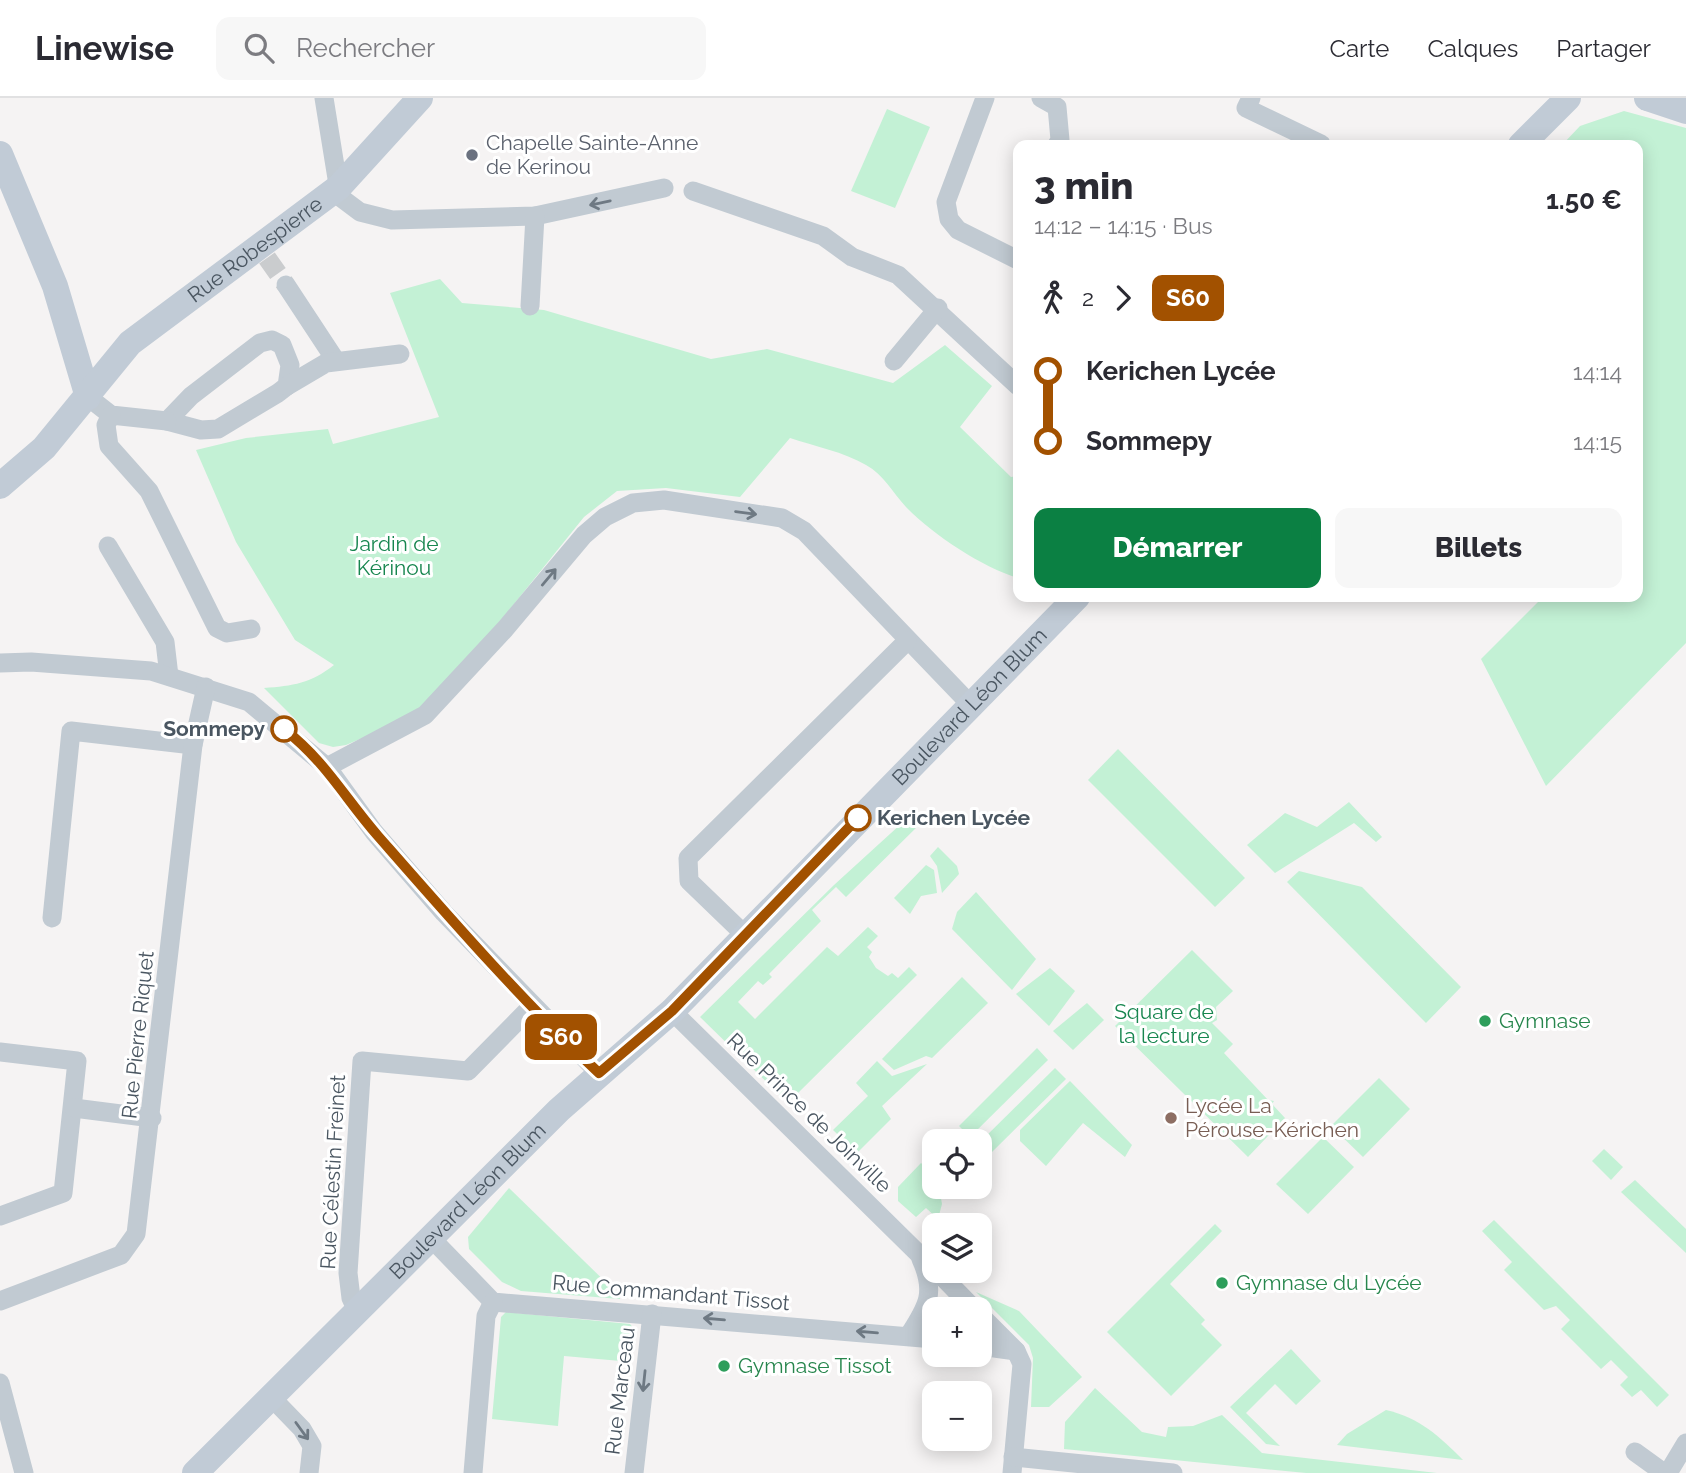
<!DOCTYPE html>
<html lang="fr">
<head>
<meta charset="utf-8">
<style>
	body { margin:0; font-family:Raleway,sans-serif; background:#f7f7f7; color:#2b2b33; height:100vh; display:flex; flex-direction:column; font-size:26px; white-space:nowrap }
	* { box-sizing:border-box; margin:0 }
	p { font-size:23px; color:#7c7c81 }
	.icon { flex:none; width:38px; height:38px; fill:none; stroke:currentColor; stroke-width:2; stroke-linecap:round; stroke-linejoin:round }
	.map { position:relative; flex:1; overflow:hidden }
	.drawer { position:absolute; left:1013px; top:42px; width:630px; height:462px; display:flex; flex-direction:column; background:#fff; border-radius:14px; box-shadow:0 4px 18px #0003 }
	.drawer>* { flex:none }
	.badge { padding:0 14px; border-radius:10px; font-size:24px; line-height:46px }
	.buttons { position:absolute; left:922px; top:1031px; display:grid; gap:14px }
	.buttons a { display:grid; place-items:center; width:70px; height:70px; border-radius:14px; background:#fff; box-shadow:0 4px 18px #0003; font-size:35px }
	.map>.badge { position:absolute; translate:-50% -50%; box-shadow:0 0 0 4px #fff }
	.legs { display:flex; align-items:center; gap:10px; height:77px; padding:0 21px; font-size:23px }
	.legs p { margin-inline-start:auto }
	.headline { display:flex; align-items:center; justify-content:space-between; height:119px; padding:0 21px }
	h1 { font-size:38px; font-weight:800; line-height:52px }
	.action { display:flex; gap:14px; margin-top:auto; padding:14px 21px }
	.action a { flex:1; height:80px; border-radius:14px; background:#0b8043; color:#fff; font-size:28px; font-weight:800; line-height:80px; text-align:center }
	.action a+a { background:#f7f7f7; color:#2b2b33 }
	ul { padding:0 21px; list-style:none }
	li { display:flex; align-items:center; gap:24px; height:70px; font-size:26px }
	li i { display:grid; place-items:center; width:10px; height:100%; margin:0 9px; background:currentColor }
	li i::after { content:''; width:18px; height:18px; margin:-9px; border:5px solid; border-radius:50%; background:#fff }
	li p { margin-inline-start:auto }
	li:first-child i { background:linear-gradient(#0000 50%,currentColor 0) }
	li:last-child i { background:linear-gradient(currentColor 50%,#0000 0) }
	header { display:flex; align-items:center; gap:42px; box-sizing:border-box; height:98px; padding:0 35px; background:#fff; border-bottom:2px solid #e1e1e2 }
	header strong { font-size:33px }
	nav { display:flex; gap:38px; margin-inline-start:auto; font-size:24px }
	.search { width:490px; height:63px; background:#f7f7f7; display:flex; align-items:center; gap:18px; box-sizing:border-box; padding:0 24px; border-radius:14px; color:#7c7c81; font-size:26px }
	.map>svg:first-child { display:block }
	.green { fill:#c3f1d5 }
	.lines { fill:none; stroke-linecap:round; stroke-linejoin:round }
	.street-tunnel { stroke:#caccce; stroke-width:19; stroke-dasharray:19 10; stroke-linecap:butt }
	.street { stroke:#c1cad2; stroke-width:19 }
	.secondary { stroke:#c1cbd6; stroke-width:26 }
	.oneway { stroke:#6e7983 }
	.line-1-casing { stroke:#fff; stroke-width:16 }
	.line-1 { stroke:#a25100; stroke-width:10 }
	.worship-dot { fill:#6b7280; stroke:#fff; stroke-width:2.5 }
	.stop-1-dot { fill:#fff; stroke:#a25100; stroke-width:3.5 }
	.leisure-dot { fill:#2e9e5b; stroke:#fff; stroke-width:2.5 }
	.education-dot { fill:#8d6e63; stroke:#fff; stroke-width:2.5 }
	.labels { text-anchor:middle; stroke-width:6; stroke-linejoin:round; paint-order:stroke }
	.worship-label { font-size:21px; fill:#5b616d; stroke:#fff; text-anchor:start }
	.street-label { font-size:21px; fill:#4a5661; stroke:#fff }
	.park-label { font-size:21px; fill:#17864f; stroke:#fff }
	.stop-label { font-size:21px; font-weight:bold; fill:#4a5661; stroke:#fff; text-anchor:end }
	.leisure-label { font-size:21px; fill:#27864d; stroke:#fff; text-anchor:start }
	.education-label { font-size:21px; fill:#785e54; stroke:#fff; text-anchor:start }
</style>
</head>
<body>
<header>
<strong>Linewise</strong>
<div class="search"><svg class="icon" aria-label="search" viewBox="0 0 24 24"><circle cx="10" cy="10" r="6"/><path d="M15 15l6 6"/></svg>Rechercher</div>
<nav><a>Carte</a><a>Calques</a><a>Partager</a></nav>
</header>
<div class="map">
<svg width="1686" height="1375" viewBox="0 0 1686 1375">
	<rect width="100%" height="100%" fill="#f5f3f3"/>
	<!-- green -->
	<g class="green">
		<polygon points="887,11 930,29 895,110 851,93"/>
		<polygon points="1624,13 1686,30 1686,545 1546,688 1481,561 1543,499 1638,499 1638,47 1562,47 1580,28"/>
		<path d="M440,181L462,205L544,212L711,261L767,251L893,285L945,247L992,288L960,329L1011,379L1018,378V480C982,469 933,437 906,409C893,395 884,377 866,367C844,354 814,348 790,340L740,399L666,390L617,393L584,419L448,588L416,617L346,647L333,649L319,645L264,590C293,588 311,585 334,567L295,542L236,444L196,352L246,340L328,331L333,346L439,319L390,195Z"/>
		<polygon points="1118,651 1245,780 1215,809 1088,682"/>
		<polygon points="1349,704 1382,739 1376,744 1354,725 1275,775 1247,747 1285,715 1317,729"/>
		<polygon points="902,725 919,727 846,799 836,789 812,812 821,823 769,876 772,879 763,887 758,883 738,904 755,921 827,849 838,858 868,829 878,838 867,849 872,854 869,859 876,870 888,878 892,875 898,880 909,869 917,877 797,996 785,1002 700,919 834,787"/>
		<polygon points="938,749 957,768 959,776 942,795 937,768 930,758"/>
		<polygon points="926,767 934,772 937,795 921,798 910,816 894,800"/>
		<polygon points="1299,773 1362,789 1461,889 1426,925 1287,784"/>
		<polygon points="976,794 1036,861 1012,892 952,831 957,814"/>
		<polygon points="1192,852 1233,893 1216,909 1217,922 1212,925 1233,946 1224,955 1268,1002 1274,1003 1272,1006 1285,1020 1248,1059 1115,928"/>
		<polygon points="1050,870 1075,893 1049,928 1016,896"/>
		<polygon points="962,879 988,905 932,960 926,958 894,972 882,961"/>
		<polygon points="1087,905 1104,922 1073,952 1053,933"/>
		<polygon points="1037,950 1048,962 970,1039 959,1028"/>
		<polygon points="877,963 892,978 927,966 882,1008 891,1021 857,1055 833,1032 868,998 856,985"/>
		<polygon points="1055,970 1066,981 991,1055 980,1044"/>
		<polygon points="1379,980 1410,1011 1363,1059 1331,1028"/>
		<polygon points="1070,983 1132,1047 1125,1059 1083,1025 1046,1068 1020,1043 1020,1032"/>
		<polygon points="1323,1039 1354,1069 1308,1116 1276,1086"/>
		<polygon points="1604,1051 1623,1069 1611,1082 1592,1063"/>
		<polygon points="921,1065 934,1077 934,1088 939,1089 942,1106 938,1121 926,1110 916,1119 898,1103 898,1089"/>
		<polygon points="1635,1082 1686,1131 1686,1155 1621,1094"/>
		<polygon points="509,1090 620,1198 620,1201 521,1193 502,1184 469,1151 468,1139"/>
		<polygon points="1494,1122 1669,1297 1657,1309 1641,1292 1632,1299 1620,1287 1628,1279 1611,1262 1601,1271 1561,1231 1570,1222 1556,1208 1544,1212 1504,1172 1512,1164 1482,1133"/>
		<polygon points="1215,1126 1222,1133 1170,1186 1205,1222 1201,1226 1222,1247 1171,1298 1107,1234"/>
		<polygon points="976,1194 1019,1213 1082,1279 1049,1309 1031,1309 1033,1260 1029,1247"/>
		<polygon points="506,1214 630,1226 635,1232 632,1264 564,1258 558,1328 492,1321 501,1219"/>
		<polygon points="1291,1251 1321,1283 1296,1307 1275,1286 1246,1315 1280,1348 1266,1346 1230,1309"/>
		<polygon points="1095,1290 1142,1334 1166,1339 1168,1329 1193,1328 1222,1317 1262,1355 1437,1375 1306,1375 1064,1351 1065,1324"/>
		<path d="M1386,1312C1420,1320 1439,1338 1463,1362L1337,1347L1347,1336Z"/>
	</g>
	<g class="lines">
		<!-- street-tunnel -->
		<polyline class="street-tunnel" points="267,160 286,187"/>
		<!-- street -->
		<g class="street">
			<polyline points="324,0 340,99 360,114 392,122 535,118 664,90"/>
			<polyline points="985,0 946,104 949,121 958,132 1018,162"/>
			<polyline points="1041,0 1057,9 1060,42 1057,47"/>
			<polyline points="1251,0 1246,10 1321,46"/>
			<polyline points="693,93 823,138 852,159 898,177 1018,288"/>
			<polyline points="286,187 336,263"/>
			<polyline points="530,208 535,118"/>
			<polygon points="272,242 282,247 290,267 287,288 278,295 218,331 201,332 167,323 191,298 260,245"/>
			<polyline points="894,263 938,210"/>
			<polyline points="287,288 326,265 400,256"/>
			<polyline points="88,299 111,317 167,323"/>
			<polyline points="111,317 106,327 109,348 149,393 217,530 227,535 251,531"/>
			<polyline points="108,448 165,544 169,578"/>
			<polyline points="0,565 31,564 151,573 249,604 327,669 374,734 444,815 599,975"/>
			<polyline points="327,669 425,617 505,531 584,437 605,419 633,405 664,402 782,420 804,433 970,606"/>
			<polyline points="52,820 71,633 193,647"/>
			<polyline points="745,837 689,783 688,760 907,543"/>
			<polyline points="672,913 934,1171"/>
			<polyline points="0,954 77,963 63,1095 0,1118"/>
			<polyline points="74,1010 152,1020"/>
			<polyline points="431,1140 493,1204 934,1241"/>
			<polyline points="936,1172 974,1211"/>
			<polyline points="0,1203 121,1157 136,1136 193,647 206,589"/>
			<polyline points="358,1215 351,1200 348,1175 362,963 468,973 532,908"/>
			<polyline points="980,1217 1016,1253 1022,1266 1012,1375"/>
			<path d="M909,1237C928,1208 936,1194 921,1161"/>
			<polyline points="980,1248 1016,1253"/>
			<polyline points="0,1285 24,1375"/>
			<polyline points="272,1300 302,1331 312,1348 309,1375"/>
			<polyline points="1635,1354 1664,1375"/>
			<polyline points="1013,1359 1173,1375"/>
			<polyline points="473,1375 486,1218 493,1204"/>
			<polyline points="634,1375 652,1216"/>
			<polyline points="1668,1375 1686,1345"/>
		</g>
		<!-- secondary -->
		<g class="secondary">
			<polyline points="1647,0 1686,13"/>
			<polyline points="1521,47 1568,0"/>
			<polyline points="0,56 55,188 88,299"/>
			<path id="s1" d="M0,388L44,350L130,245L339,89L420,0"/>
			<path id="s2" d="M195,1375L559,1012L672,913L1077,499"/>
		</g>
	</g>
	<!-- one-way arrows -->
	<defs><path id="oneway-shaft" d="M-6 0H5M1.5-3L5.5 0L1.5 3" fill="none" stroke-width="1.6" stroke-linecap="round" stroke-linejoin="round" transform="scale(1.75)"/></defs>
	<g class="oneway">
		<use href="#oneway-shaft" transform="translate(600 105) rotate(168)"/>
		<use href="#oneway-shaft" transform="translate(746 415) rotate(8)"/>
		<use href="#oneway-shaft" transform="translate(549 479) rotate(-50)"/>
		<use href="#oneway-shaft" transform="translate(714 1221) rotate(-175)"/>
		<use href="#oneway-shaft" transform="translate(867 1234) rotate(-175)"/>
		<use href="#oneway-shaft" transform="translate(644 1283) rotate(96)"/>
		<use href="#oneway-shaft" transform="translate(302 1333) rotate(54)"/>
	</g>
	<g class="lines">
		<!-- line-1 casing -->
		<g class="line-1-casing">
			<path id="line-1" d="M284,631C326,664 344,699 378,738C449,819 520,901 599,975L672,913L858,720"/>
		</g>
		<!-- line-1 -->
		<use href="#line-1" class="line-1"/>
	</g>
	<!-- markers -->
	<circle class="worship-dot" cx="472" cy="57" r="7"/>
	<g class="stop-1-dot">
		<circle cx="284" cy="631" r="12"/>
		<circle cx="858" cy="720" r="12"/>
	</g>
	<g class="leisure-dot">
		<circle cx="1485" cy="923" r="7"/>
		<circle cx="1222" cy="1185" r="7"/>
		<circle cx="724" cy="1268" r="7"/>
	</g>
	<circle class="education-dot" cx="1171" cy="1020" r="7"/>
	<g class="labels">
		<!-- worship labels -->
		<g class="worship-label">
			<text x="486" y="52">Chapelle Sainte-Anne<tspan x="486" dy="24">de Kerinou</tspan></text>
		</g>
		<!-- street labels -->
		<g class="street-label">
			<text dy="7" stroke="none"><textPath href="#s1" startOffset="350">Rue Robespierre</textPath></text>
			<text dy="7" stroke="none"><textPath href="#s2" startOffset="1090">Boulevard Léon Blum</textPath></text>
			<text transform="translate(138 937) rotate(-84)" y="7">Rue Pierre Riquet</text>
			<text transform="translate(809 1015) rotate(44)" y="7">Rue Prince de Joinville</text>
			<text transform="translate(333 1074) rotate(-87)" y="7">Rue Célestin Freinet</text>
			<text dy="7" stroke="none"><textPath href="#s2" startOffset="385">Boulevard Léon Blum</textPath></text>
			<text transform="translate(671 1195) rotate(5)" y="7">Rue Commandant Tissot</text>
			<text transform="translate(620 1293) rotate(-83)" y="7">Rue Marceau</text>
		</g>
		<!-- park labels -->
		<g class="park-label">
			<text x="394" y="453">Jardin de<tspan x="394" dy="24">Kérinou</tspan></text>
			<text x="1164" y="921">Square de<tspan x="1164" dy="24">la lecture</tspan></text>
		</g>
		<!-- stop labels -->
		<g class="stop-label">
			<text x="265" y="638">Sommepy</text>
			<text x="877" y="727" text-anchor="start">Kerichen Lycée</text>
		</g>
		<!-- leisure labels -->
		<g class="leisure-label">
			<text x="1499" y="930">Gymnase</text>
			<text x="1236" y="1192">Gymnase du Lycée</text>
			<text x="738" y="1275">Gymnase Tissot</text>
		</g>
		<!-- education labels -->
		<g class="education-label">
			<text x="1185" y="1015">Lycée La<tspan x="1185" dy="24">Pérouse-Kérichen</tspan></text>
		</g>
	</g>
</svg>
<div class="buttons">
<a><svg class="icon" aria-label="locate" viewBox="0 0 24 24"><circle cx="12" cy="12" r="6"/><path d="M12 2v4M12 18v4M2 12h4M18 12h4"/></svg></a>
<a><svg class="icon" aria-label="layers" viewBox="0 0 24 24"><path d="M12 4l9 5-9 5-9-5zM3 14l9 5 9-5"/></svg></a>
<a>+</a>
<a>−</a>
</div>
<b class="badge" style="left:561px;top:939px;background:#a25100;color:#fff">S60</b>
<section class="drawer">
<div class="headline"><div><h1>3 min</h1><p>14:12 – 14:15 · Bus</p></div><b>1.50 €</b></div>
<div class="legs"><svg class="icon" aria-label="walk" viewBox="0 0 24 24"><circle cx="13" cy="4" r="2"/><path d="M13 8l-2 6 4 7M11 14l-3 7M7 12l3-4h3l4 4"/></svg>2<svg class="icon" aria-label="forward" viewBox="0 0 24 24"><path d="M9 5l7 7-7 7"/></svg><b class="badge" style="background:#a25100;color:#fff">S60</b></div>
<ul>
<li><i style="color:#a25100"></i><b>Kerichen Lycée</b><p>14:14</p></li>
<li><i style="color:#a25100"></i><b>Sommepy</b><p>14:15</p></li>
</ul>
<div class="action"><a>Démarrer</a><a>Billets</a></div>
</section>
</div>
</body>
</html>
